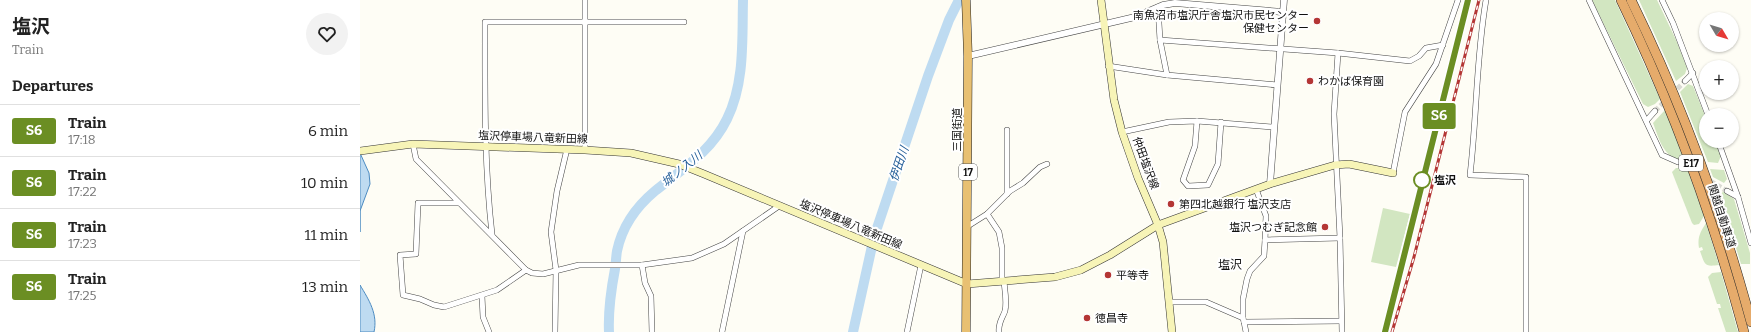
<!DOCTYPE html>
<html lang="en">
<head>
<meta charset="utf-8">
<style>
	body { margin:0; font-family:Bitter,"Noto Sans JP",serif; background:#f2f2f2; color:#222; height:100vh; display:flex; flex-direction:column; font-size:15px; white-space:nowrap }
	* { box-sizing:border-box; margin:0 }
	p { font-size:13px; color:#767676 }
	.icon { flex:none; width:22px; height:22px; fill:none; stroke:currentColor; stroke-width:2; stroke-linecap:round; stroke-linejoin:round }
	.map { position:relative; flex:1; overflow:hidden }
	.panel { display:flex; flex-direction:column; background:#fff; width:360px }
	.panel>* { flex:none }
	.badge { padding:0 8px; border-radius:3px; font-size:14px; line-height:26px }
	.needle { width:26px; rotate:128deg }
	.fabs { position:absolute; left:1339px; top:12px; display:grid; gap:8px }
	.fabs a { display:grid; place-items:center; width:40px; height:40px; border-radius:50%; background:#fff; box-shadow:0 1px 3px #0004; font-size:20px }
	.map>.badge { position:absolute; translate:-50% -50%; box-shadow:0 0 0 2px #fff }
	h2 { padding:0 12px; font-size:15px; line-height:36px }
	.round { display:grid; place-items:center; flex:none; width:42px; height:42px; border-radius:21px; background:#f2f2f2 }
	.headline { display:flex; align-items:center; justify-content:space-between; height:68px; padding:0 12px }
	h1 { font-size:19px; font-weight:700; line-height:30px }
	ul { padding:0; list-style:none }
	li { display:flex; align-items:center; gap:12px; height:52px; padding:0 12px; border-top:1px solid #e0e0e0 }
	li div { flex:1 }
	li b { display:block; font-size:15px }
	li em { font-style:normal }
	li .badge { min-width:44px; font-weight:700; text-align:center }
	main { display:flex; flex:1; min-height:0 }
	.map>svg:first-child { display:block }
	.green { fill:#d2e6c1 }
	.water { fill:#bedbf1; stroke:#4c8bc1 }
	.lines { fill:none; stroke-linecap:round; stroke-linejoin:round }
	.river { stroke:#bedbf1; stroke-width:10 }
	.minor-tunnel { stroke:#dadad3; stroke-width:5; stroke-dasharray:5 2.5; stroke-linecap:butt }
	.minor-casing { stroke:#444; stroke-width:6 }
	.tertiary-casing { stroke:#444; stroke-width:7 }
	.secondary-casing { stroke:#333; stroke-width:8 }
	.trunk-casing { stroke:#222; stroke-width:9 }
	.motorway-casing { stroke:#222; stroke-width:10 }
	.minor { stroke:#fff; stroke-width:5 }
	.tertiary { stroke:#fff; stroke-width:6 }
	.secondary { stroke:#f7f4b7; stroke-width:7 }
	.trunk { stroke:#e8c072; stroke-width:8 }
	.motorway { stroke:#e6ab6b; stroke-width:9 }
	.rail-casing { stroke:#b43635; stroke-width:3 }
	.rail { stroke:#fff; stroke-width:1.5; stroke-dasharray:4.5; stroke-linecap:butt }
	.line-casing { stroke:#fff; stroke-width:9 }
	.line { stroke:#6b8e23; stroke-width:6 }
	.poi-dot { fill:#b43635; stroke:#fff; stroke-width:1.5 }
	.stop-dot { fill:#fff; stroke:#6b8e23; stroke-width:2 }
	.labels { text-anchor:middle; stroke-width:4; stroke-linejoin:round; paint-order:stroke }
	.shield { fill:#fff; stroke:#585858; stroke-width:1 }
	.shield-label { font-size:10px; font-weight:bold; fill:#111 }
	.poi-label { font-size:11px; fill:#111; stroke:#fff; text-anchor:start }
	.street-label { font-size:11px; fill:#111; stroke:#fff }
	.stop-label { font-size:11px; font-weight:bold; fill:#111; stroke:#fff; text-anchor:start }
	.water-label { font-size:12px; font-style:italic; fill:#245e98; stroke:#fff }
	.neighbourhood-label { font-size:12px; fill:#111; stroke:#fff }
</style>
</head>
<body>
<main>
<section class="panel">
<div class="headline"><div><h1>塩沢</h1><p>Train</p></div><a class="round"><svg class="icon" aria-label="heart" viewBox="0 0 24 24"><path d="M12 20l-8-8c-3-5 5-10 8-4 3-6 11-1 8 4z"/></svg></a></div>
<h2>Departures</h2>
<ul>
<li><span class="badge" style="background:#6b8e23;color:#fff">S6</span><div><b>Train</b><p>17:18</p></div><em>6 min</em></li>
<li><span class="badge" style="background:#6b8e23;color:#fff">S6</span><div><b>Train</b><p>17:22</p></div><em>10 min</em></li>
<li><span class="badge" style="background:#6b8e23;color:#fff">S6</span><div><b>Train</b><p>17:23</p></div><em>11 min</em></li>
<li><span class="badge" style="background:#6b8e23;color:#fff">S6</span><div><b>Train</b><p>17:25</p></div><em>13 min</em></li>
</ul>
</section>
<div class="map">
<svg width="1391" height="332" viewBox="0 0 1391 332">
	<rect width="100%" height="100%" fill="#fefdf5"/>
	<!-- green -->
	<g class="green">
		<polygon points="1232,0 1255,0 1300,99 1295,104 1288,107 1283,104"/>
		<polygon points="1279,0 1297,0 1317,42 1327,68 1325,74 1316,81"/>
		<polygon points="1328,84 1333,86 1346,118 1346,141 1355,141 1361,156 1358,163 1348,162 1320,92"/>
		<path d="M1305,110L1324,160C1304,160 1299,139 1293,123Z"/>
		<polygon points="1316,168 1327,168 1344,216 1339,224 1334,225 1332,223 1312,172"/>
		<polygon points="1350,169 1364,170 1367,179 1364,183 1353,177"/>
		<polygon points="1363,191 1374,199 1390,253 1390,264 1381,264 1360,197"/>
		<polygon points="1023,208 1050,214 1036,267 1011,262"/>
		<path d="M1346,223L1359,265C1344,267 1345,265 1340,251L1343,250L1342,247L1339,248C1337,237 1341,231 1346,223Z"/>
		<polygon points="1361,272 1378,332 1366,332 1358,308 1361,308 1360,304 1357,304 1348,277 1352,273"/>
	</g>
	<!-- water -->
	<g class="water">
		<polygon points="0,153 9,173 10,184 0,211 0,232"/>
		<path d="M0,285C9,300 18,314 14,332H0Z"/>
	</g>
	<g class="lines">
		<!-- river -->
		<g class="river">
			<path d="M249,332C248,311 251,290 255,269C256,263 256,257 257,251C262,227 277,206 295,191C322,169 351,152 367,119C385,83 382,39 383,0"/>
			<polyline points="493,332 514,237 568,76 589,20 599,0"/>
		</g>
		<!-- minor-tunnel -->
		<g class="minor-tunnel">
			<polyline points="1312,94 1325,81"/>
			<polyline points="1295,111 1306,100"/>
			<polyline points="1318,162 1367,191"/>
		</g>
		<!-- minor casing -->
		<g class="minor-casing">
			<g id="minor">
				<polyline points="225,0 225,150"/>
				<path d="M1126,0C1116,58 1117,116 1110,175L1166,177V332"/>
				<polyline points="1229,0 1302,155 1318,162"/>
				<polyline points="1302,0 1313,23 1348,115"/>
				<polyline points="798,7 800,40 807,75"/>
				<polyline points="800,40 978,53 1050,61 1059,56 1066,48 1083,45"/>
				<polyline points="978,53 974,114 980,238 982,332"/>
				<polyline points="748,66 807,75 917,85"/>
				<polyline points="1325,81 1333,73"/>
				<polyline points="1287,120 1295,111"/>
				<polyline points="837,121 835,146 823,180 828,186 848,185 858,164 861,122"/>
				<polyline points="762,132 809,122 837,121 913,127"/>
				<polyline points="1358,141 1378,197 1391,243"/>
				<polyline points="53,144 56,159 166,270 172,273 183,274 219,265 282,265 332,258 364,244 419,206"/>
				<polyline points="1033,173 1045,112 1076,64 1098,0"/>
				<polyline points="896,189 906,216 905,240"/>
				<polyline points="1367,191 1378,197"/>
				<polyline points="647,194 647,130"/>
				<polyline points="98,203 58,203 56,254 40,255 43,295 60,299 74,305 84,307 137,290 166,270"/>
				<polyline points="627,214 639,232 642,248 642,282"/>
				<polyline points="608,226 627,214 650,191 663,183 680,167 687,164"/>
				<path d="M132,234C124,164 125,93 125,22H324"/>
				<polyline points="282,265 285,283 291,296 292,332"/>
				<polyline points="122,296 123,317 129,332"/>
				<polyline points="809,302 846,302 883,318 884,322 981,321"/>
				<polyline points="883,318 883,299 887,279 890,271 904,256 905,240 980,238"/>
				<polyline points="884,322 886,332"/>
				<polyline points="195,332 196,270 191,232 197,191 207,149"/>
				<polyline points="362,332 383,231"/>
				<polyline points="547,332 561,265"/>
				<path d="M639,332C638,323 642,319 645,311C647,302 645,291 644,282"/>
			</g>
		</g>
		<!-- tertiary casing -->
		<g class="tertiary-casing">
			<g id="tertiary">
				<polyline points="608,56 775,17 803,5 815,3 923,12"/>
				<polyline points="910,184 924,0"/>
			</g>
		</g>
		<!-- secondary casing -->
		<g class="secondary-casing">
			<g id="secondary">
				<polyline points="741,0 754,100 762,132 778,178 798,225 803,242 812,332"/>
				<polyline points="0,151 53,144 225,150 271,153 319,164 344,174 607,284 695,277 721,270 750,255 798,225 910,184 975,165 989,164 1033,173"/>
			</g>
		</g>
		<!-- trunk casing -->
		<g class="trunk-casing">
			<polyline id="trunk" points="606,0 608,56 606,332"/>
		</g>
		<!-- motorway casing -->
		<g class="motorway-casing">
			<g id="motorway">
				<path d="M1261,0C1313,107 1353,217 1384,332"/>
				<path d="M1271,0C1322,104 1361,211 1391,322"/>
			</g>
		</g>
		<!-- minor -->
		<use href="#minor" class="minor"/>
		<!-- tertiary -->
		<use href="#tertiary" class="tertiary"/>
		<!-- secondary -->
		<use href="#secondary" class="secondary"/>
		<!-- trunk -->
		<use href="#trunk" class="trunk"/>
		<!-- motorway -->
		<use href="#motorway" class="motorway"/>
		<!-- rail casing -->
		<g class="rail-casing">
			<g id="rail">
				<polyline points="1025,332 1108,0"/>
				<polyline points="1032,332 1054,257 1119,0"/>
			</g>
		</g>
		<!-- rail -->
		<use href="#rail" class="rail"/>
	</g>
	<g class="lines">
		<!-- line casing -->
		<g class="line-casing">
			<polyline id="line" points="1025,332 1108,0"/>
		</g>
		<!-- line -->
		<use href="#line" class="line"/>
	</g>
	<!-- markers -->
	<g class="poi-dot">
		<circle cx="957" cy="21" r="4"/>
		<circle cx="950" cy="81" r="4"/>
		<circle cx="811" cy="204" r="4"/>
		<circle cx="965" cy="227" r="4"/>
		<circle cx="748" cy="275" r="4"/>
		<circle cx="727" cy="318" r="4"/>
	</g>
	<circle class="stop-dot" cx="1062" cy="180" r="8"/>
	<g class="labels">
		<!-- shield labels -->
		<g class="shield">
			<rect x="1319" y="155" width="24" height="16" rx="3"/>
			<rect x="599" y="164" width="18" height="16" rx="3"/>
		</g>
		<g class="shield-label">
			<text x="1331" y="167">E17</text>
			<text x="608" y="176">17</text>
		</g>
		<!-- poi labels -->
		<g class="poi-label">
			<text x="949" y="19" text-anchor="end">南魚沼市塩沢庁舎塩沢市民センター<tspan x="949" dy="13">保健センター</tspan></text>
			<text x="958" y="85">わかば保育園</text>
			<text x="819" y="208">第四北越銀行 塩沢支店</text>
			<text x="957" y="231" text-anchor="end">塩沢つむぎ記念館</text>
			<text x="756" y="279">平等寺</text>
			<text x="735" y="322">徳昌寺</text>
		</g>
		<!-- street labels -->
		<g class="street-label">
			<text transform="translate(597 130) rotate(-90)" y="4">三国街道</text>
			<text transform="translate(173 137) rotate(2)" y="4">塩沢停車場八竜新田線</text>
			<text transform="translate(786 163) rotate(70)" y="4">仲田塩沢線</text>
			<text transform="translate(1362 216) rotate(72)" y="4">関越自動車道</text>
			<text transform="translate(491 224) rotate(23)" y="4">塩沢停車場八竜新田線</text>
		</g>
		<!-- stop labels -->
		<g class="stop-label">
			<text x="1074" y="184">塩沢</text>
		</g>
		<!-- water labels -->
		<g class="water-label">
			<text transform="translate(539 164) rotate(-71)" y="4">伊田川</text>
			<text transform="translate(322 169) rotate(-39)" y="4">城ノ入川</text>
		</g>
		<!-- neighbourhood labels -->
		<g class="neighbourhood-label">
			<text x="870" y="269">塩沢</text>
		</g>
	</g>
</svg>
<div class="fabs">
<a><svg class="needle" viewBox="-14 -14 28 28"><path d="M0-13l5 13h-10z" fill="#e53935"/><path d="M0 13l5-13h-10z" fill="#767676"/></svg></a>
<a>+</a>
<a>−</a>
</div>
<b class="badge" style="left:1079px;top:116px;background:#6b8e23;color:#fff">S6</b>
</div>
</main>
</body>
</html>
